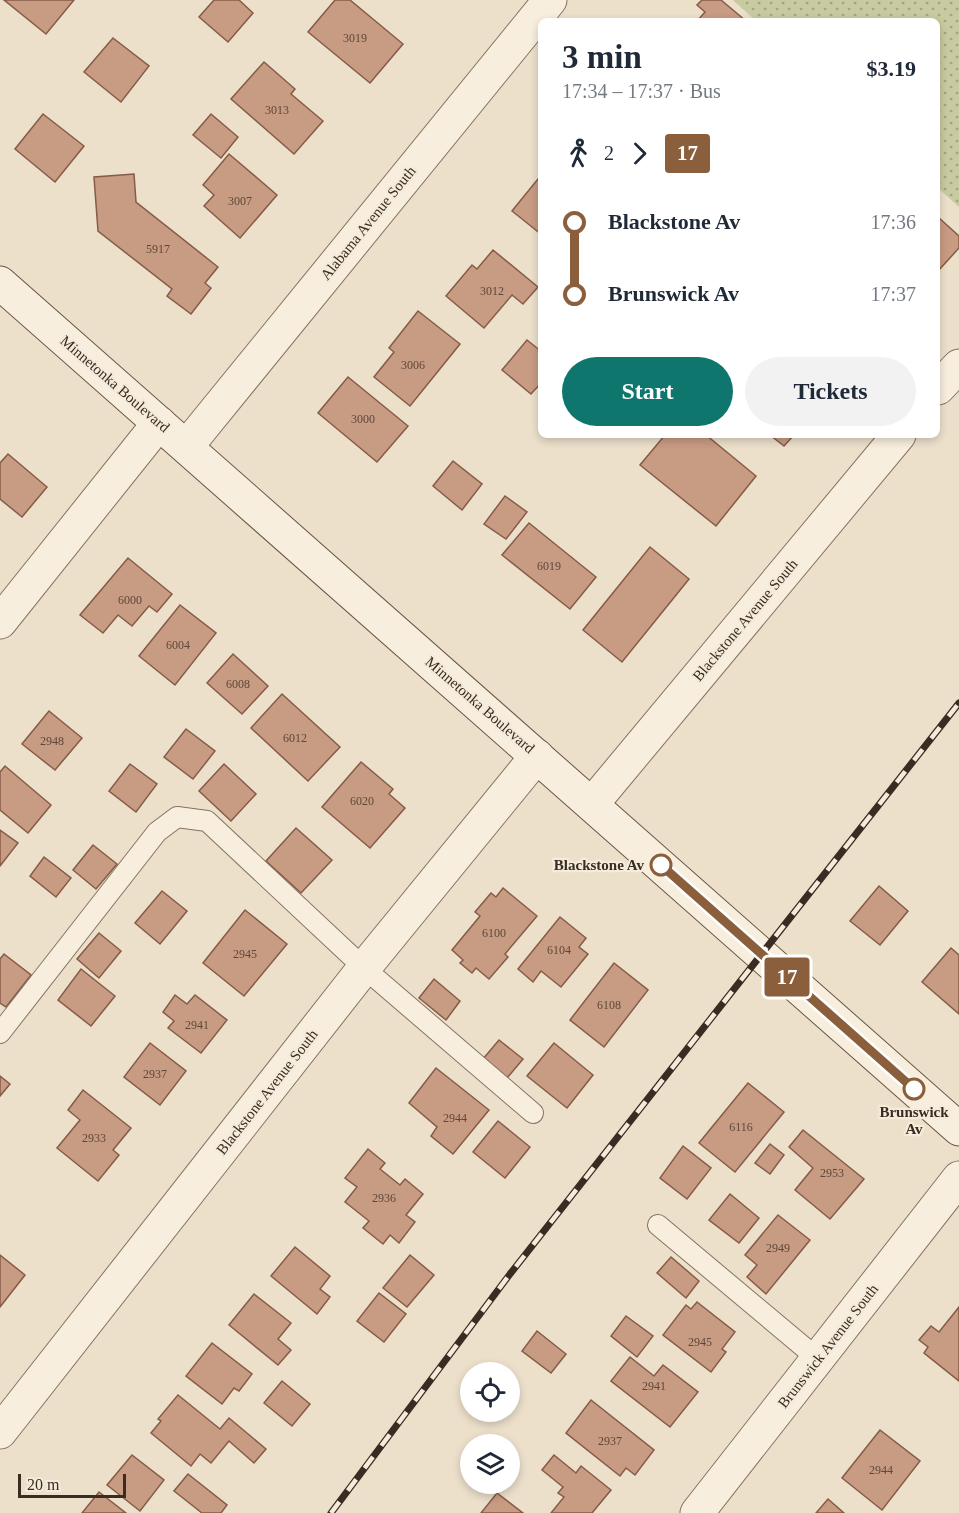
<!DOCTYPE html>
<html lang="en">
<head>
<meta charset="utf-8">
<style>
	body { margin:0; font-family:"Times New Roman",serif; background:#f2f2f3; color:#1f2937; height:100vh; display:flex; flex-direction:column; font-size:22px; white-space:nowrap }
	* { box-sizing:border-box; margin:0 }
	p { font-size:20px; color:#747a83 }
	.icon { flex:none; width:33px; height:33px; fill:none; stroke:currentColor; stroke-width:2; stroke-linecap:round; stroke-linejoin:round }
	.map { position:relative; flex:1; overflow:hidden }
	.panel { position:absolute; left:538px; top:18px; width:402px; height:420px; display:flex; flex-direction:column; background:#fff; border-radius:9px; box-shadow:0 3px 9px #0003 }
	.panel>* { flex:none }
	.badge { padding:0 12px; border-radius:4px; font-size:21px; line-height:39px }
	.controls { position:absolute; left:460px; top:1362px; display:grid; gap:12px }
	.controls a { display:grid; place-items:center; width:60px; height:60px; border-radius:50%; background:#fff; box-shadow:0 3px 9px #0003; font-size:30px }
	.scale { position:absolute; left:18px; bottom:15px; width:108px; box-sizing:border-box; padding-left:6px; border:3px solid #3a2c22; border-top:0; font-size:16px; line-height:21px; white-space:nowrap; color:#3a2c22; -webkit-text-stroke:4px #f4ebda; paint-order:stroke }
	.map>.badge { position:absolute; translate:-50% -50%; box-shadow:0 0 0 3px #fff }
	.legs { display:flex; align-items:center; gap:9px; height:66px; padding:0 24px; font-size:20px }
	.legs p { margin-inline-start:auto }
	.overview { display:flex; align-items:center; justify-content:space-between; height:102px; padding:0 24px }
	h1 { font-size:33px; font-weight:600; line-height:45px }
	.cta { display:flex; gap:12px; margin-top:auto; padding:12px 24px }
	.cta a { flex:1; height:69px; border-radius:36px; background:#0f766e; color:#fff; font-size:24px; font-weight:600; line-height:69px; text-align:center }
	.cta a+a { background:#f2f2f3; color:#1f2937 }
	ul { padding:0 24px; list-style:none }
	li { display:flex; align-items:center; gap:21px; height:72px; font-size:22px }
	li i { display:grid; place-items:center; width:9px; height:100%; margin:0 8px; background:currentColor }
	li i::after { content:''; width:15px; height:15px; margin:-8px; border:4px solid; border-radius:50%; background:#fff }
	li p { margin-inline-start:auto }
	li:first-child i { background:linear-gradient(#0000 50%,currentColor 0) }
	li:last-child i { background:linear-gradient(currentColor 50%,#0000 0) }
	.map>svg:first-child { display:block }
	.grass { fill:url(#grass-dots) }
	.building { fill:#c89b83; stroke:#865b47; stroke-width:1.5 }
	.lines { fill:none; stroke-linecap:round; stroke-linejoin:round }
	.lane-casing { stroke:#887260; stroke-width:22 }
	.street-casing { stroke:#887260; stroke-width:35 }
	.secondary-casing { stroke:#6a5443; stroke-width:35 }
	.lane { stroke:#f7eede; stroke-width:20 }
	.street { stroke:#f7eede; stroke-width:33 }
	.secondary { stroke:#f7eede; stroke-width:33 }
	.rail-casing { stroke:#3a2c22; stroke-width:7 }
	.rail { stroke:#f4ebda; stroke-width:4.5; stroke-dasharray:14; stroke-linecap:butt }
	.line-1-casing { stroke:#fff; stroke-width:14 }
	.line-1 { stroke:#8b5e3c; stroke-width:9 }
	.stop-1-dot { fill:#fff; stroke:#8b5e3c; stroke-width:3 }
	.labels { text-anchor:middle; stroke-width:4.5; stroke-linejoin:round; paint-order:stroke }
	.number-label { font-size:12px; fill:#5e483a }
	.street-label { font-size:15px; fill:#3a2c22; stroke:#f4ebda }
	.stop-label { font-size:15px; font-weight:bold; fill:#3a2c22; stroke:#f4ebda; text-anchor:end }
</style>
</head>
<body>
<div class="map">
<svg width="959" height="1513" viewBox="0 0 959 1513">
	<defs>
		<pattern id="grass-dots" width="8" height="8" patternUnits="userSpaceOnUse" patternTransform="scale(1.5)"><rect width="8" height="8" fill="#c8ca9f"/><path d="M2 2h.1M6 6h.1" fill="none" stroke="#a3a481" stroke-width="1.8" stroke-linecap="round"/></pattern>
	</defs>
	<rect width="100%" height="100%" fill="#ece0cb"/>
	<!-- grass -->
	<polygon class="grass" points="733,0 959,0 959,207 938,188 938,21 756,21"/>
	<!-- building -->
	<g class="building">
		<polygon points="4,0 74,0 46,34"/>
		<polygon points="214,0 239,0 253,13 228,42 199,17"/>
		<polygon points="335,0 350,0 403,44 370,83 308,32"/>
		<polygon points="702,0 721,0 746,21 697,21 705,12 697,5"/>
		<polygon points="113,38 149,66 121,102 84,72"/>
		<polygon points="264,62 295,89 291,94 323,121 294,154 231,99"/>
		<polygon points="43,114 84,146 55,182 15,149"/>
		<polygon points="211,114 238,137 221,158 193,135"/>
		<polygon points="229,154 277,195 240,238 204,206 214,195 203,185"/>
		<polygon points="134,174 136,202 218,267 205,283 211,288 191,314 167,296 172,289 98,231 94,177"/>
		<polygon points="542,174 542,235 512,211"/>
		<polygon points="938,217 959,236 959,248 938,271"/>
		<polygon points="493,250 538,287 523,304 512,295 484,328 446,296 472,265 477,269"/>
		<polygon points="418,311 460,344 410,406 374,377 394,352 389,348"/>
		<polygon points="527,340 542,352 542,382 531,394 502,370"/>
		<polygon points="348,377 408,426 377,462 318,413"/>
		<polygon points="665,435 706,435 756,476 716,526 640,465"/>
		<polygon points="770,435 794,435 784,446"/>
		<polygon points="8,454 47,487 22,517 0,499 0,463"/>
		<polygon points="453,461 482,484 462,510 433,486"/>
		<polygon points="505,496 527,512 506,539 484,524"/>
		<polygon points="529,523 596,577 570,609 502,555"/>
		<polygon points="650,547 689,579 622,662 583,630"/>
		<polygon points="128,558 172,594 157,612 149,606 132,626 118,615 103,633 80,615"/>
		<polygon points="180,605 216,633 175,685 139,656"/>
		<polygon points="233,654 268,686 242,714 207,683"/>
		<polygon points="282,694 340,747 308,781 251,728"/>
		<polygon points="49,711 82,738 55,770 22,744"/>
		<polygon points="186,729 215,751 193,779 164,757"/>
		<polygon points="361,762 393,789 389,794 405,808 370,848 322,807"/>
		<polygon points="130,764 157,784 136,812 109,791"/>
		<polygon points="224,764 256,794 231,821 199,791"/>
		<polygon points="5,766 51,805 28,833 0,810 0,772"/>
		<polygon points="296,828 332,860 301,893 266,861"/>
		<polygon points="0,830 18,843 0,866"/>
		<polygon points="93,845 117,864 96,889 73,870"/>
		<polygon points="44,857 71,878 56,897 30,876"/>
		<polygon points="879,886 908,911 880,945 850,921"/>
		<polygon points="503,888 537,916 505,954 508,957 489,979 476,968 472,973 460,963 463,960 452,950 480,916 475,912 491,893 496,897"/>
		<polygon points="162,891 187,911 160,944 135,923"/>
		<polygon points="245,910 287,944 244,996 203,963"/>
		<polygon points="560,917 586,938 579,947 588,954 561,987 541,971 533,982 518,969"/>
		<polygon points="99,933 121,951 99,978 77,959"/>
		<polygon points="951,948 959,955 959,1014 922,982"/>
		<polygon points="4,954 31,975 6,1007 0,1003 0,959"/>
		<polygon points="614,963 648,990 604,1047 570,1020"/>
		<polygon points="81,969 115,996 91,1026 58,1000"/>
		<polygon points="434,979 460,1001 446,1020 419,998"/>
		<polygon points="175,995 187,1004 195,995 227,1020 201,1053 168,1028 174,1021 163,1012"/>
		<polygon points="499,1040 523,1059 507,1078 483,1059"/>
		<polygon points="150,1043 186,1071 160,1105 124,1077"/>
		<polygon points="554,1043 593,1075 567,1108 527,1076"/>
		<polygon points="436,1068 489,1110 453,1154 431,1136 437,1127 409,1103"/>
		<polygon points="0,1076 10,1084 0,1096"/>
		<polygon points="748,1083 784,1112 735,1172 699,1143"/>
		<polygon points="83,1090 131,1128 113,1150 119,1155 98,1181 57,1148 80,1120 68,1110"/>
		<polygon points="498,1121 530,1147 505,1178 473,1152"/>
		<polygon points="803,1130 864,1179 830,1219 795,1190 813,1168 789,1147"/>
		<polygon points="770,1144 784,1155 770,1174 755,1163"/>
		<polygon points="683,1146 711,1168 687,1199 660,1178"/>
		<polygon points="368,1149 385,1163 380,1169 400,1185 405,1179 423,1194 406,1215 415,1222 399,1243 390,1235 383,1244 363,1228 369,1221 345,1202 357,1187 345,1178"/>
		<polygon points="730,1194 759,1218 739,1243 709,1220"/>
		<polygon points="778,1215 810,1240 766,1294 747,1277 757,1265 745,1255"/>
		<polygon points="295,1247 330,1276 320,1289 330,1297 317,1314 271,1276"/>
		<polygon points="0,1255 25,1275 0,1307"/>
		<polygon points="410,1255 434,1275 407,1307 383,1288"/>
		<polygon points="671,1257 699,1281 686,1298 657,1273"/>
		<polygon points="379,1293 406,1314 384,1342 357,1321"/>
		<polygon points="254,1294 291,1323 278,1339 291,1350 278,1365 229,1325"/>
		<polygon points="697,1302 735,1332 722,1349 726,1352 711,1372 663,1335 686,1305 691,1309"/>
		<polygon points="959,1307 959,1381 924,1353 928,1347 919,1340 931,1326 939,1332"/>
		<polygon points="626,1316 653,1336 637,1357 611,1336"/>
		<polygon points="537,1331 566,1354 551,1373 522,1351"/>
		<polygon points="212,1343 252,1374 239,1391 234,1388 222,1404 186,1376"/>
		<polygon points="630,1357 654,1376 663,1365 698,1392 670,1427 611,1381"/>
		<polygon points="282,1381 310,1404 292,1426 264,1403"/>
		<polygon points="178,1395 220,1429 229,1418 266,1449 254,1463 229,1441 211,1463 200,1454 191,1466 151,1433 161,1421 158,1419"/>
		<polygon points="591,1400 654,1450 635,1475 626,1468 620,1476 566,1433"/>
		<polygon points="880,1430 920,1461 882,1510 842,1478"/>
		<polygon points="132,1455 164,1480 140,1511 107,1485"/>
		<polygon points="554,1455 576,1473 581,1466 611,1490 592,1513 551,1513 564,1497 558,1493 563,1487 542,1470"/>
		<polygon points="188,1474 227,1505 221,1513 202,1513 174,1491"/>
		<polygon points="99,1492 126,1513 82,1513"/>
		<polygon points="497,1493 523,1513 481,1513"/>
		<polygon points="828,1499 844,1513 816,1513"/>
	</g>
	<g class="lines">
		<!-- lane casing -->
		<g class="lane-casing">
			<g id="lane">
				<polyline points="0,1033 157,832 177,817 207,821 364,968 533,1113"/>
				<polyline points="658,1225 818,1359"/>
			</g>
		</g>
		<!-- street casing -->
		<g class="street-casing">
			<g id="street">
				<polyline points="938,388 959,366"/>
				<polyline points="187,446 550,0"/>
				<polyline points="0,622 159,423"/>
				<polyline points="592,804 899,435"/>
				<polyline points="0,1432 364,968 537,756"/>
				<polyline points="697,1513 959,1178"/>
			</g>
		</g>
		<!-- secondary casing -->
		<g class="secondary-casing">
			<polyline id="secondary" points="0,283 959,1129"/>
		</g>
		<!-- lane -->
		<use href="#lane" class="lane"/>
		<!-- street -->
		<use href="#street" class="street"/>
		<!-- secondary -->
		<use href="#secondary" class="secondary"/>
		<!-- rail casing -->
		<g class="rail-casing">
			<polyline id="rail" points="331,1513 510,1274 959,703"/>
		</g>
		<!-- rail -->
		<use href="#rail" class="rail"/>
	</g>
	<g class="lines">
		<!-- line-1 casing -->
		<g class="line-1-casing">
			<polyline id="line-1" points="661,865 914,1089"/>
		</g>
		<!-- line-1 -->
		<use href="#line-1" class="line-1"/>
	</g>
	<!-- markers -->
	<g class="stop-1-dot">
		<circle cx="661" cy="865" r="10"/>
		<circle cx="914" cy="1089" r="10"/>
	</g>
	<g class="labels">
		<!-- number labels -->
		<g class="number-label">
			<text x="355" y="42">3019</text>
			<text x="277" y="114">3013</text>
			<text x="240" y="205">3007</text>
			<text x="158" y="253">5917</text>
			<text x="492" y="295">3012</text>
			<text x="413" y="369">3006</text>
			<text x="363" y="423">3000</text>
			<text x="549" y="570">6019</text>
			<text x="130" y="604">6000</text>
			<text x="178" y="649">6004</text>
			<text x="238" y="688">6008</text>
			<text x="295" y="742">6012</text>
			<text x="52" y="745">2948</text>
			<text x="362" y="805">6020</text>
			<text x="494" y="937">6100</text>
			<text x="559" y="954">6104</text>
			<text x="245" y="958">2945</text>
			<text x="609" y="1009">6108</text>
			<text x="197" y="1029">2941</text>
			<text x="155" y="1078">2937</text>
			<text x="455" y="1122">2944</text>
			<text x="741" y="1131">6116</text>
			<text x="94" y="1142">2933</text>
			<text x="832" y="1177">2953</text>
			<text x="384" y="1202">2936</text>
			<text x="778" y="1252">2949</text>
			<text x="700" y="1346">2945</text>
			<text x="654" y="1390">2941</text>
			<text x="610" y="1445">2937</text>
			<text x="881" y="1474">2944</text>
		</g>
		<!-- street labels -->
		<g class="street-label">
			<text transform="translate(368 223) rotate(-51)" y="5">Alabama Avenue South</text>
			<text transform="translate(115 384) rotate(41)" y="5">Minnetonka Boulevard</text>
			<text transform="translate(745 620) rotate(-50)" y="5">Blackstone Avenue South</text>
			<text transform="translate(480 705) rotate(41)" y="5">Minnetonka Boulevard</text>
			<text transform="translate(267 1092) rotate(-52)" y="5">Blackstone Avenue South</text>
			<text transform="translate(828 1346) rotate(-52)" y="5">Brunswick Avenue South</text>
		</g>
		<!-- stop labels -->
		<g class="stop-label">
			<text x="644" y="870">Blackstone Av</text>
			<text x="914" y="1117" text-anchor="middle">Brunswick<tspan x="914" dy="17">Av</tspan></text>
		</g>
	</g>
</svg>
<div class="controls">
<a><svg class="icon" aria-label="locate" viewBox="0 0 24 24"><circle cx="12" cy="12" r="6"/><path d="M12 2v4M12 18v4M2 12h4M18 12h4"/></svg></a>
<a><svg class="icon" aria-label="layers" viewBox="0 0 24 24"><path d="M12 4l9 5-9 5-9-5zM3 14l9 5 9-5"/></svg></a>
</div>
<div class="scale">20 m</div>
<b class="badge" style="left:787px;top:977px;background:#8b5e3c;color:#fff">17</b>
<section class="panel">
<div class="overview"><div><h1>3 min</h1><p>17:34 – 17:37 · Bus</p></div><b>$3.19</b></div>
<div class="legs"><svg class="icon" aria-label="walk" viewBox="0 0 24 24"><circle cx="13" cy="4" r="2"/><path d="M13 8l-2 6 4 7M11 14l-3 7M7 12l3-4h3l4 4"/></svg>2<svg class="icon" aria-label="forward" viewBox="0 0 24 24"><path d="M9 5l7 7-7 7"/></svg><b class="badge" style="background:#8b5e3c;color:#fff">17</b></div>
<ul>
<li><i style="color:#8b5e3c"></i><b>Blackstone Av</b><p>17:36</p></li>
<li><i style="color:#8b5e3c"></i><b>Brunswick Av</b><p>17:37</p></li>
</ul>
<div class="cta"><a>Start</a><a>Tickets</a></div>
</section>
</div>
</body>
</html>
